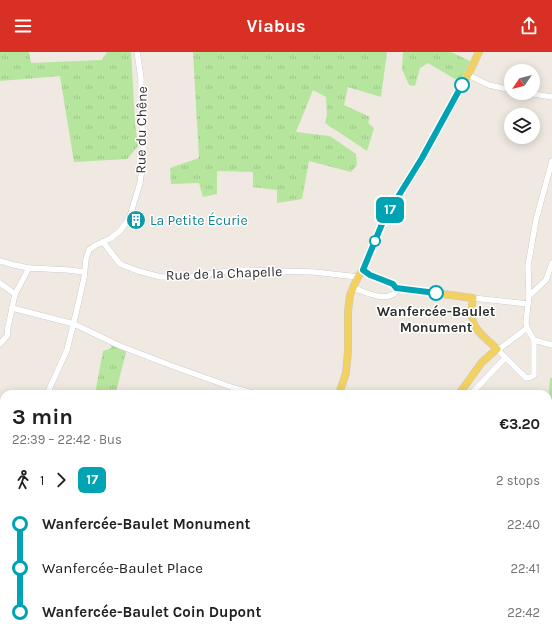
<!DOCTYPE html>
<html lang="en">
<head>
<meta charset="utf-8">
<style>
	body { margin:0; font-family:Karla,sans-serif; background:#f6f6f6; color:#202124; height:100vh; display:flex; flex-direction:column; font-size:15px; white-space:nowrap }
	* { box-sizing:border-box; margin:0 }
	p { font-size:13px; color:#757577 }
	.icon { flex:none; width:22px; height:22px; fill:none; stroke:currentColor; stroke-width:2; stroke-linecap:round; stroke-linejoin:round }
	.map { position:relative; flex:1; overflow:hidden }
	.panel { position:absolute; left:0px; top:338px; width:552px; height:252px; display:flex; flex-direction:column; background:#fff; border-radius:12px 12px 0 0; box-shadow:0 2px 10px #0003 }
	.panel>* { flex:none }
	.badge { padding:0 8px; border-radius:6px; font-size:14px; line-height:26px }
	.needle { width:26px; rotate:235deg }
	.tools { position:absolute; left:504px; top:12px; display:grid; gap:8px }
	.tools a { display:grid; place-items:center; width:36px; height:36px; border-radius:50%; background:#fff; box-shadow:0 2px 10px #0003; font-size:20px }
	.map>.badge { position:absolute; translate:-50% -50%; box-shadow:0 0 0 2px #fff }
	.legs { display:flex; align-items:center; gap:6px; height:44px; padding:0 12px; font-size:13px }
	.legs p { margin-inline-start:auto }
	.summary { display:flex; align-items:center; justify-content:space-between; height:68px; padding:0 12px }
	h1 { font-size:22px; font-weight:700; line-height:30px }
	ul { padding:0 12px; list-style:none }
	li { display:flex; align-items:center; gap:14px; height:44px; font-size:15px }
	li i { display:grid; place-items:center; width:6px; height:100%; margin:0 5px; background:currentColor }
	li i::after { content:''; width:10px; height:10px; margin:-5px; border:3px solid; border-radius:50%; background:#fff }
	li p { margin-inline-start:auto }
	li:first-child i { background:linear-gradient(#0000 50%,currentColor 0) }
	li:last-child i { background:linear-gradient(currentColor 50%,#0000 0) }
	header { display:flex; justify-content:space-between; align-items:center; height:52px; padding:0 12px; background:#d93025; color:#fff; font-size:18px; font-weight:700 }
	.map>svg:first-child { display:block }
	.grass { fill:url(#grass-tufts) }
	.forest { fill:url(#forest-firs) }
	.cemetery { fill:url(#cemetery-stones) }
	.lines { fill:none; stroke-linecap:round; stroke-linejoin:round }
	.minor-casing { stroke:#b4b7c1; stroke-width:6 }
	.major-casing { stroke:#c9c9c9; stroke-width:8 }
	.minor { stroke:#fff; stroke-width:5.5 }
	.major { stroke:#f2d163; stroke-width:7 }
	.line-1-casing { stroke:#fff; stroke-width:9 }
	.line-1 { stroke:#00a3b4; stroke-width:6 }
	.stop-1-dot { fill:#fff; stroke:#00a3b4; stroke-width:2 }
	.labels { text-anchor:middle; stroke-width:3; stroke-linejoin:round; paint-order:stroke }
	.street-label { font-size:14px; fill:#2e2e2e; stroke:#fff }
	.culture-label { font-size:14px; fill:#0d838f; stroke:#fff; text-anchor:start }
	.stop-label { font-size:14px; font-weight:bold; fill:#2e2e2e; stroke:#fff }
</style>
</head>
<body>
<header><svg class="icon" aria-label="menu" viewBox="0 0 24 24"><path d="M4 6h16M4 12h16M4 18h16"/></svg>Viabus<svg class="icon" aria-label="share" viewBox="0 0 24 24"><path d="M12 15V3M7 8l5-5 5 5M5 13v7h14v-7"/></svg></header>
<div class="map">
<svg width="552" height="590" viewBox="0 0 552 590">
	<defs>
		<pattern id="grass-tufts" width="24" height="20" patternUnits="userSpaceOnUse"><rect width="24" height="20" fill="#b6e59e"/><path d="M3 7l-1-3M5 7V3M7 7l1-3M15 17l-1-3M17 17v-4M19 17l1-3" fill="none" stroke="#9dc588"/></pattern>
		<pattern id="forest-firs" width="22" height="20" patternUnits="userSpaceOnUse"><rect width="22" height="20" fill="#b6e59e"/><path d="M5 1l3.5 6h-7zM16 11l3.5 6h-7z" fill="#9dc588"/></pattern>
		<pattern id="cemetery-stones" width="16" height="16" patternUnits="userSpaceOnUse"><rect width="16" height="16" fill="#c8d9b8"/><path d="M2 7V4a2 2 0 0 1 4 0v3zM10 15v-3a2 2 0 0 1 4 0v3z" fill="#acbb9e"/></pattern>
	</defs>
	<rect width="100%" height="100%" fill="#efe9e1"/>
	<!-- grass -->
	<g class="grass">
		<polygon points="0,0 29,0 31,11 102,8 107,0 131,0 135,71 138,94 127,107 74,110 60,24 0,29"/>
		<polygon points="193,0 387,0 381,45 348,35 344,53 370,65 368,71 374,76 367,99 325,71 327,63 326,45 313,38 296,80 312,82 330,84 356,102 357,113 351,120 309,109 302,147 277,151 277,138 253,135 253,120 217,119 217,142 203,145 199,131 171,132 170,116 199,106"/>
		<polygon points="403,0 451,0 470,9 460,30 428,11 420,16 415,34 409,33 402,17"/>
		<polygon points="111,292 127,296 116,340 120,342 95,342 103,299 111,296"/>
		<rect x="548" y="515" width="4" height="38"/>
	</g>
	<!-- forest -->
	<polygon class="forest" points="550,326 552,326 552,367 548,369 548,351"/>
	<!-- cemetery -->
	<polygon class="cemetery" points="239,586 326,586 325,590 239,590"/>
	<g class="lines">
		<!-- minor casing -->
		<g class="minor-casing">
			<g id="minor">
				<polyline points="468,23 489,33 511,38"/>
				<polyline points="528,41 552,45"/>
				<polyline points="552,109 536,168 528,214 529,244 526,270 527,276 534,288 552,293"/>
				<polyline points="103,190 120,212 138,219 161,225 191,225 198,223 238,218 249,218 314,220 358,225"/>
				<polyline points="0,210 0,209 14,213 29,216"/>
				<polyline points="0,231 15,242"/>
				<path d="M353,236C366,240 383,250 395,241L396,236"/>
				<polyline points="529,244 546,228 552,211"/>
				<polyline points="473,246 528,252"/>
				<polyline points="12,256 74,272 120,294 175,315 234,336 257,342"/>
				<polyline points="527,276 502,295 497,297 526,326 531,325 534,323 534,288"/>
				<polyline points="0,292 7,284 8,275 15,242 29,216 68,218 84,220"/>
				<polyline points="47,342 67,298 77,257 84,226 86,207 89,198 96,193 103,190 111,186 120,179 129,167 140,131 143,109 143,87 141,62 141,26 137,0"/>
				<polyline points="471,342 505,306"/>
				<polyline points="0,390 4,391"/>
				<polyline points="548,466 552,466"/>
				<polyline points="548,572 552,573"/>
				<polyline points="62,590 62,586"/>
				<polyline points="329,590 329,586"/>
				<polyline points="517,590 517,586"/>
			</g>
		</g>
		<!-- major casing -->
		<g class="major-casing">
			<g id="major">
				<path d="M363,218L370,223L393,232L396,236L473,246C472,252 471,259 472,265C474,279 488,288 497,297L482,310L459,342"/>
				<polyline points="339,342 346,321 348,299 348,260 350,243 353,236 358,225 363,218 382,172 391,156 422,106 468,23 479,0"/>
				<polyline points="487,590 488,586"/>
			</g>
		</g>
		<!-- minor -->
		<use href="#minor" class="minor"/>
		<!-- major -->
		<use href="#major" class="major"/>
	</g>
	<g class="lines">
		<!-- line-1 casing -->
		<g class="line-1-casing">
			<polyline id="line-1" points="436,241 396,236 393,232 370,223 363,218 382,172 391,156 422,106 462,33"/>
		</g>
		<!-- line-1 -->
		<use href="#line-1" class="line-1"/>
	</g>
	<!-- icons -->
	<defs>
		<g id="building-disc" transform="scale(1)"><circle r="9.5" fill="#0f9aa8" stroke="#fff"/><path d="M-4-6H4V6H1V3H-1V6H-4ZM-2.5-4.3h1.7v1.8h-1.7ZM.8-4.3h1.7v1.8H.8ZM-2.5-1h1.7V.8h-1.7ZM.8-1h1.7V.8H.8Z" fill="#fff"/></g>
	</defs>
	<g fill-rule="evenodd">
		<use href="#building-disc" x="136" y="168"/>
	</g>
	<!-- markers -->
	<g class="stop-1-dot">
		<circle cx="462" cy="33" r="7"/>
		<circle cx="375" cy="189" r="5"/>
		<circle cx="436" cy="241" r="7"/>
	</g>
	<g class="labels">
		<!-- street labels -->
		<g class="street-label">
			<text transform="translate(141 78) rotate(-89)" y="5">Rue du Chêne</text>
			<text transform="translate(224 221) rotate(-2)" y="5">Rue de la Chapelle</text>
		</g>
		<!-- culture labels -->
		<g class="culture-label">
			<text x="150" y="173">La Petite Écurie</text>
		</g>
		<!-- stop labels -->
		<g class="stop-label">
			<text x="436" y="264">Wanfercée-Baulet<tspan x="436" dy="16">Monument</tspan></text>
		</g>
	</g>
</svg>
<div class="tools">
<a><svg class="needle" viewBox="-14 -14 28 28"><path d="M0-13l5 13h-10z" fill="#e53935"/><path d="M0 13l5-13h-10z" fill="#757577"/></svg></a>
<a><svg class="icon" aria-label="layers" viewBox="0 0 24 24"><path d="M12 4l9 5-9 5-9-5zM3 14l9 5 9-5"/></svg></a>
</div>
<b class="badge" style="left:390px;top:158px;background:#00a3b4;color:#fff">17</b>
<section class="panel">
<div class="summary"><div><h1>3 min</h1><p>22:39 – 22:42 · Bus</p></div><b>€3.20</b></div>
<div class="legs"><svg class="icon" aria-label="walk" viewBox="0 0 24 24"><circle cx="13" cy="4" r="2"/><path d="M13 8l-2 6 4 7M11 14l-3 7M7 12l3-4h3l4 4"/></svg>1<svg class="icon" aria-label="forward" viewBox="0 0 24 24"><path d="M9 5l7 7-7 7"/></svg><b class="badge" style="background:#00a3b4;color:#fff">17</b><p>2 stops</p></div>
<ul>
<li><i style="color:#00a3b4"></i><b>Wanfercée-Baulet Monument</b><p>22:40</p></li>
<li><i style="color:#00a3b4"></i><span>Wanfercée-Baulet Place</span><p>22:41</p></li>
<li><i style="color:#00a3b4"></i><b>Wanfercée-Baulet Coin Dupont</b><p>22:42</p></li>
</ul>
</section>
</div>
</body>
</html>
